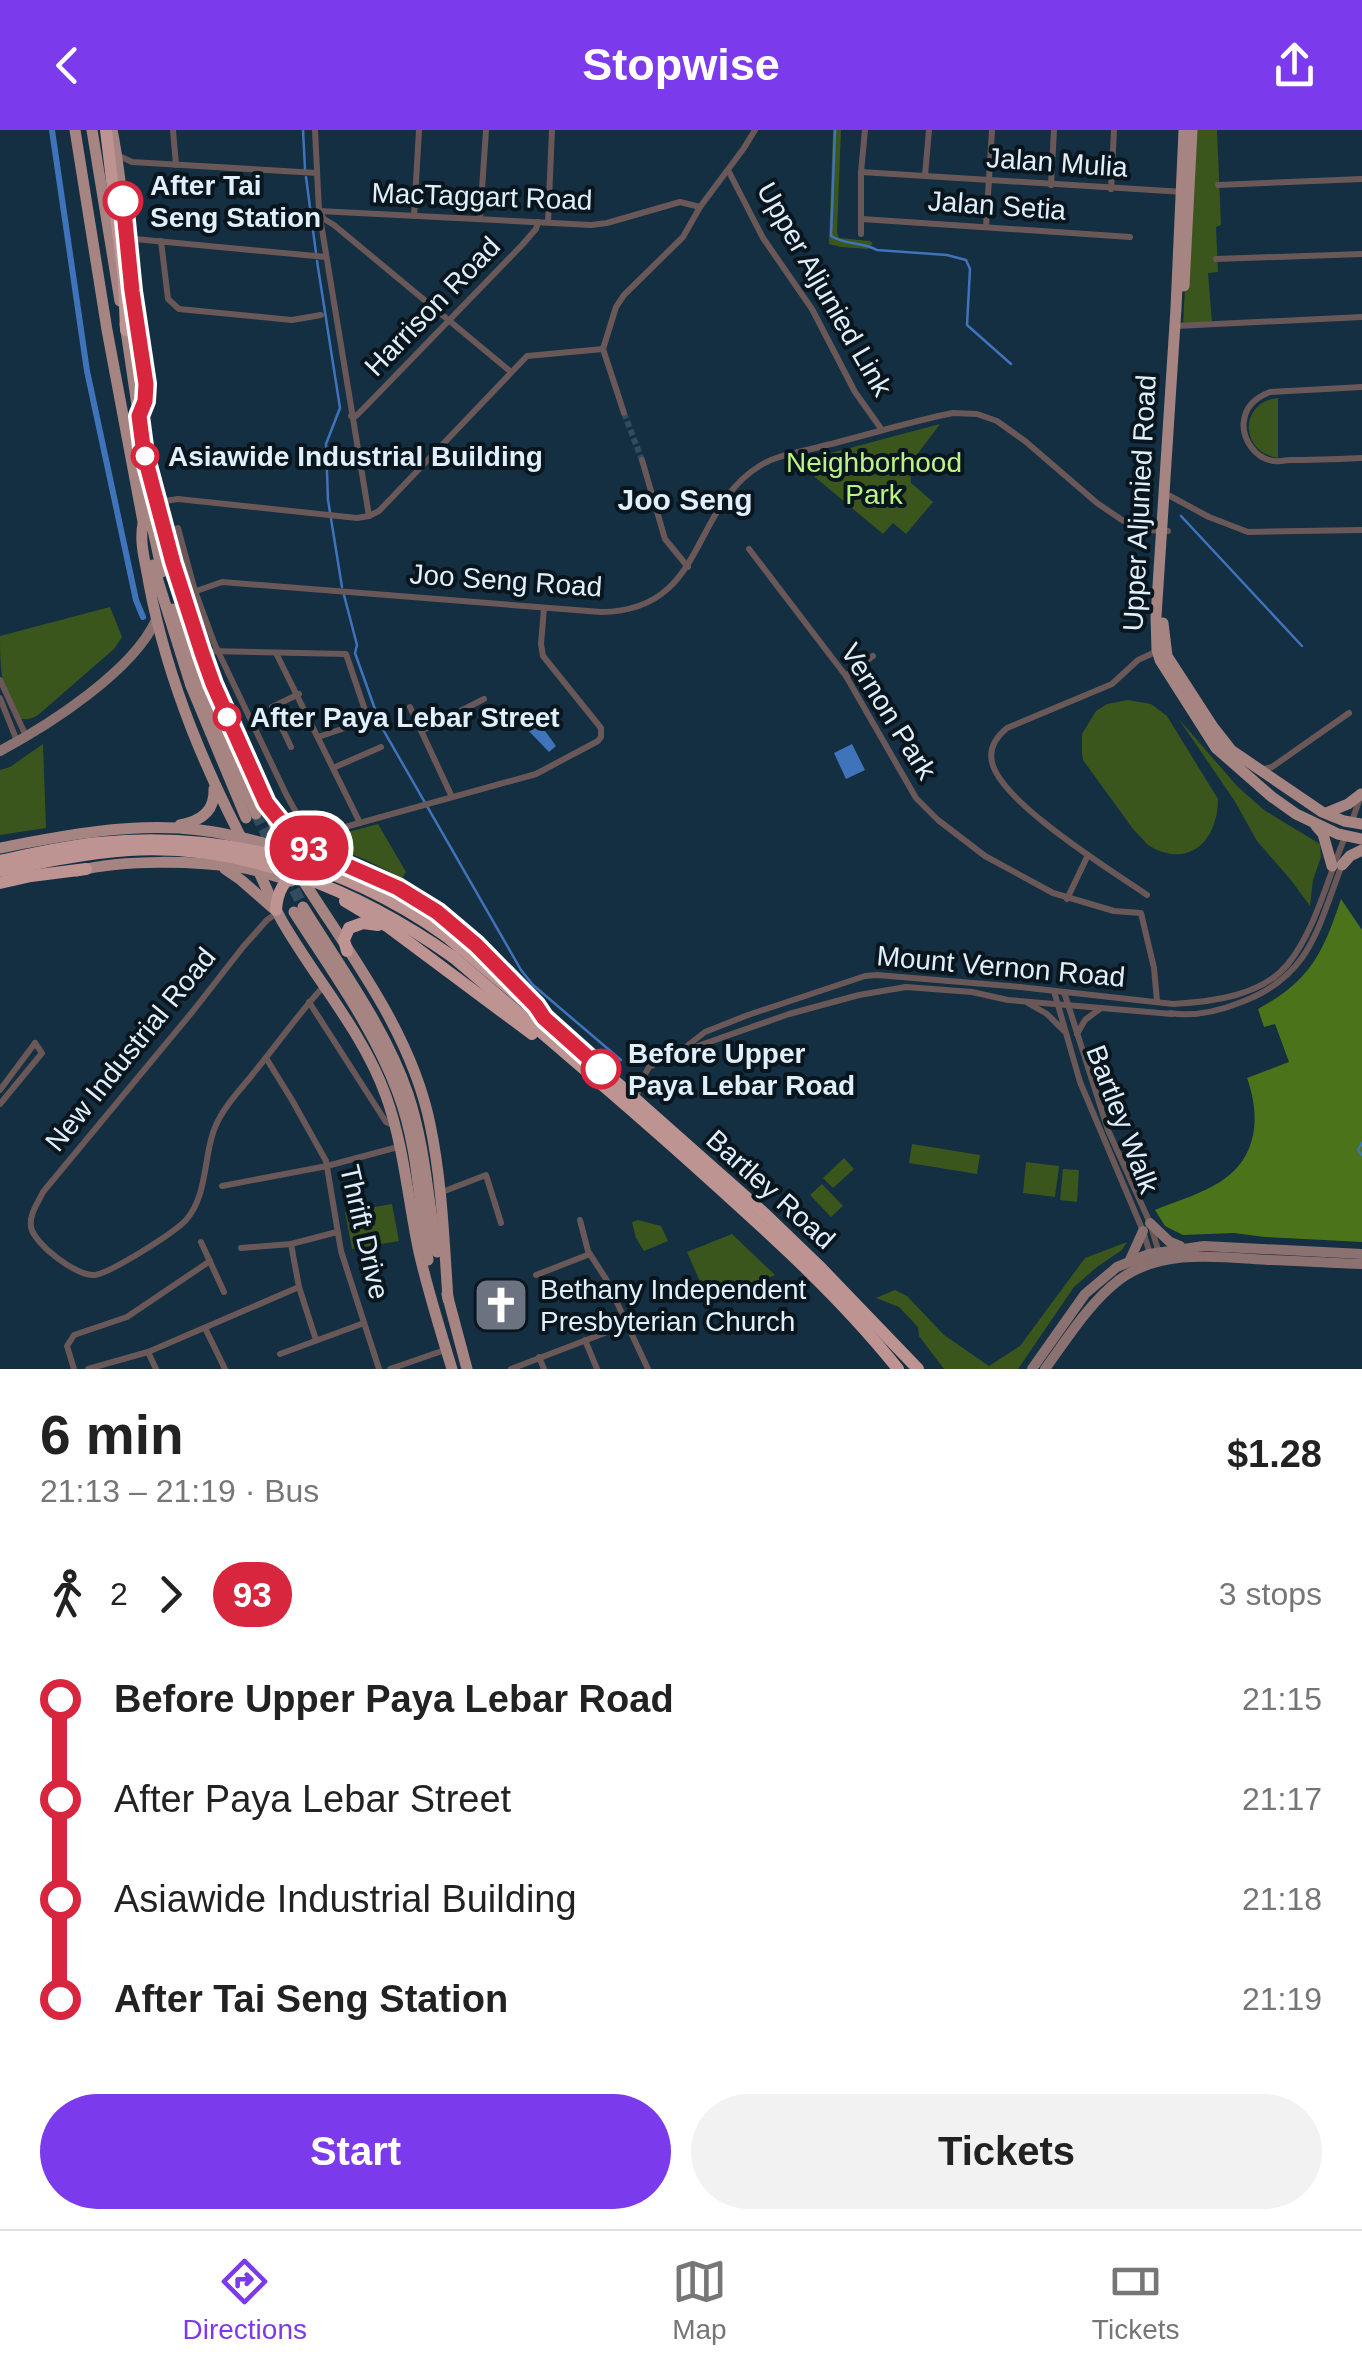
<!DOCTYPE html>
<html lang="en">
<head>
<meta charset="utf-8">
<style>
	body { margin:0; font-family:Arial,sans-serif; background:#f2f2f2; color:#222; height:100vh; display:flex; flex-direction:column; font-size:38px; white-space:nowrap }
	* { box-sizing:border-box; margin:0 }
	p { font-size:32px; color:#767676 }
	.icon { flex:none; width:55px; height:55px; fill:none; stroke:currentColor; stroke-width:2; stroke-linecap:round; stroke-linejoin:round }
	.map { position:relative; height:1239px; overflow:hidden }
	.details { display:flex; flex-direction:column; background:#fff; flex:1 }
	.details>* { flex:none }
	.badge { padding:0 20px; border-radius:32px; font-size:35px; line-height:65px }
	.map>.badge { position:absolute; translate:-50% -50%; box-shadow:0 0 0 5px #fff }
	.legs { display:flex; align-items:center; gap:15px; height:110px; padding:0 40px; font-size:32px }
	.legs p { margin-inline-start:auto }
	.headline { display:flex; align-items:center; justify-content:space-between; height:170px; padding:0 40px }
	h1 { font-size:55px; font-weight:700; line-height:75px }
	.cta { display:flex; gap:20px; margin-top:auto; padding:20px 40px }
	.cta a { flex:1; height:115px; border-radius:60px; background:#7c3aed; color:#fff; font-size:40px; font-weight:700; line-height:115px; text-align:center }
	.cta a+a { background:#f2f2f2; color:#222 }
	ul { padding:0 40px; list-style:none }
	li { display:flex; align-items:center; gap:35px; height:100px; font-size:38px }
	li i { display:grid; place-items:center; width:15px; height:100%; margin:0 12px; background:currentColor }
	li i::after { content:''; width:25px; height:25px; margin:-12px; border:8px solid; border-radius:50%; background:#fff }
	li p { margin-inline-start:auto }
	li:first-child i { background:linear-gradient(#0000 50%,currentColor 0) }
	li:last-child i { background:linear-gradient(currentColor 50%,#0000 0) }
	header { display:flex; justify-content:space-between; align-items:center; height:130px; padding:0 40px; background:#7c3aed; color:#fff; font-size:45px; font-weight:700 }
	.menu { display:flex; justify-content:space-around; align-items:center; height:140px; border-top:2px solid #e0e0e0; background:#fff; font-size:28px; color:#767676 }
	.menu a { display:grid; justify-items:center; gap:5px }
	.menu .active { color:#7c3aed }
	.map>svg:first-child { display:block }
	.green { fill:#3a561c }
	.forest { fill:#4b731a }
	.water { fill:#3f74bb }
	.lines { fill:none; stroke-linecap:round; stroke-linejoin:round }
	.stream { stroke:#3f74bb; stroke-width:2.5 }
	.canal { stroke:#3f74bb; stroke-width:6 }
	.street-tunnel { stroke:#324b5e; stroke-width:6; stroke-dasharray:6 3; stroke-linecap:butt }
	.primary-tunnel { stroke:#324b5e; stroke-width:11; stroke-dasharray:11 5.5; stroke-linecap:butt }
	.street { stroke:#695857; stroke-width:6 }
	.secondary { stroke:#8b716f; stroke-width:10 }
	.primary { stroke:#a58481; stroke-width:11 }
	.highway { stroke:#bd9492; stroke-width:12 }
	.highway-bridge { stroke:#bd9492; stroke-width:12 }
	.line-1-casing { stroke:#fff; stroke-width:22 }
	.line-1 { stroke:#d7263d; stroke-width:15 }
	.stop-1-dot { fill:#fff; stroke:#d7263d; stroke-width:5 }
	.labels { text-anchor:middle; stroke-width:8; stroke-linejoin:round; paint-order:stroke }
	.street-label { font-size:28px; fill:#dfeffc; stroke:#0a161e }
	.stop-label { font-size:28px; font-weight:bold; fill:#dfeffc; stroke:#0a161e; text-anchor:start }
	.park-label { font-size:28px; fill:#bbf484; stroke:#0a161e }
	.poi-label { font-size:28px; fill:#dfeffc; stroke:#0a161e; text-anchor:start }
	.neighbourhood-label { font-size:30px; font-weight:bold; fill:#dfeffc; stroke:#0a161e }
</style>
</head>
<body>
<header><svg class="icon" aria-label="back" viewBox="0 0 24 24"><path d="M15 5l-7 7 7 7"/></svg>Stopwise<svg class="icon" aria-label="share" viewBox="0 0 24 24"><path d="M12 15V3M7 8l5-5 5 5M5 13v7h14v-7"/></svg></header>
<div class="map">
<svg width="1362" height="1239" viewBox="0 0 1362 1239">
	<rect width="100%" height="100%" fill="#142e42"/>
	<!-- green -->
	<g class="green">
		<polygon points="833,0 841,0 837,103 839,108 870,111 873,113 868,119 841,117 829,114"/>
		<polygon points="1194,0 1217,0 1221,95 1216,97 1218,142 1208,143 1212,193 1183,194"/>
		<path d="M1278,268V328C1239,322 1239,272 1278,268Z"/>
		<polygon points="940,294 910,334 911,353 933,372 906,404 893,393 883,404 797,332"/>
		<path d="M110,477L122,507L114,519L38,585C0,609 0,527 0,506Z"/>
		<path d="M1128,570L1151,574L1167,586L1218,669C1218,711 1188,740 1148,715L1133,699L1083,630L1082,624V604L1096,581L1107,574Z"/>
		<polygon points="1178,588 1237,656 1264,680 1320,714 1321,727 1313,750 1310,776 1291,750 1257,711 1234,670"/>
		<polygon points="43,614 46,698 0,705 0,640 10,637"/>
		<polygon points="378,694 406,742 402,748 366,730 321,712 322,709"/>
		<polygon points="912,1014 980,1025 977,1044 909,1033"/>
		<polygon points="844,1028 854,1039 833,1058 823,1048"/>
		<polygon points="1026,1032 1059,1036 1055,1067 1023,1063"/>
		<polygon points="1063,1039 1079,1040 1077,1072 1060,1070"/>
		<polygon points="822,1054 843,1076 831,1087 810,1065"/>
		<polygon points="392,1074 399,1111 352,1119 345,1082"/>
		<polygon points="638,1090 661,1096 668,1111 644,1121 636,1108 632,1092"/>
		<polygon points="732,1104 775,1145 709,1172 687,1122"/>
		<polygon points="1127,1112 1122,1120 1097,1137 1074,1157 1018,1239 944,1239 919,1206 918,1197 899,1177 876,1168 895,1160 907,1166 944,1205 989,1236 1020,1216 1085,1128"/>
	</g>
	<!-- forest -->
	<path class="forest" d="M1341,769L1362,800V1112L1265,1107L1234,1103L1183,1105L1165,1096L1155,1080C1174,1072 1195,1066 1213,1056C1257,1033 1262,990 1247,948L1289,932L1275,894L1264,897L1258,879C1310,851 1323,823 1341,769Z"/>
	<!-- water -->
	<g class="water">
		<polygon points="531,587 543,598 556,616 549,622 523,595"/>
		<polygon points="852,614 865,640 846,649 834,623"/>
	</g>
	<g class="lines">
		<!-- stream -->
		<g class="stream">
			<polyline points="303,0 305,39"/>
			<path d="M835,0L831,106C847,116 861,111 877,120L947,125L966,130L970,139L967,195L1011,234"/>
			<polyline points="306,47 316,123"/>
			<polyline points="317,131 340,278 326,314 328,370 342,457"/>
			<polyline points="1181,386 1302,516"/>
			<polyline points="344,465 357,515 355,523 381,596 521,840 533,855 621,930"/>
			<polyline points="1362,1013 1358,1020 1362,1025"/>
		</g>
		<!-- canal -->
		<polyline class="canal" points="52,0 87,241 136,470 143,487"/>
		<!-- street-tunnel -->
		<polyline class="street-tunnel" points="624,283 642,330"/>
		<!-- primary-tunnel -->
		<g class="primary-tunnel">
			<polyline points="256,684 274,720"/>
			<polyline points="287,745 303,777"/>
		</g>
		<!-- street -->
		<g class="street">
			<polyline points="173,0 176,35"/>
			<polyline points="315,0 319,81 369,386"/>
			<polyline points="117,25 132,32 317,43"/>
			<polyline points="728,40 763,108 812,179 855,262 882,300"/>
			<polyline points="861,42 1184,62"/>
			<polyline points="925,46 929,0"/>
			<polyline points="1051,55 1054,0"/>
			<polyline points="1218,55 1362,49"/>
			<polyline points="1111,59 1114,0"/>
			<polyline points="319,81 591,95 607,93 680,72 700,77"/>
			<polyline points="320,83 324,89 334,95 511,242"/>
			<polyline points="414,86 419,0"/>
			<polyline points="480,89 486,0"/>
			<polyline points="862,89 1130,107"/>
			<polyline points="548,92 552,0"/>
			<polyline points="986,97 992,0"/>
			<polyline points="861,104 861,42 865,0"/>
			<polyline points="161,111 168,169 179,179 292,190 321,185"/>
			<polyline points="128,113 135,109 326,127"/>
			<polyline points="1216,129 1362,124"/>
			<polyline points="1176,196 1362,187"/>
			<path d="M1362,257L1270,262C1257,267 1246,276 1244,290C1241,308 1255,329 1274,331C1279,332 1284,330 1290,330C1314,330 1338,329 1362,328"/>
			<polyline points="624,283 603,219 616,177 624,165 683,107 700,77 744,18 755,0"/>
			<polyline points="351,286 356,286 368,274 522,115 536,99 538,92"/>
			<polyline points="642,330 665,409 688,437"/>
			<polyline points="1164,365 1170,366 1209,387 1248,402 1362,400"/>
			<polyline points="158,372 178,369 357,388 369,386"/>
			<polyline points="369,386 379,381 527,226 603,219"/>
			<polyline points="166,402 178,398 195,461 215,515 286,664 303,695 310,703 320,704 536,644 598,611 601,607 601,598 543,526 541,514 544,478"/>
			<polyline points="749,419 846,546 916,668 938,690 985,726 1053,763 1114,781 1141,783 1154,838 1157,871"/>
			<path d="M185,465L222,452L601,482C707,481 689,378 761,335C778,325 800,322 819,317C864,306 908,292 953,283L977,284L997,291L1025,311L1097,373L1122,390L1146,400L1168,401"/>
			<polyline points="202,523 210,521 346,524 366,583 363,592 318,607"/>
			<polyline points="276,523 360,693"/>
			<polyline points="846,546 873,526"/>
			<polyline points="0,550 26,606"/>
			<polyline points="0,568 17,611"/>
			<polyline points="410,577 452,667"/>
			<polyline points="421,601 484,569"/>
			<polyline points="291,617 272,577 299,564"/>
			<polyline points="333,638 381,617"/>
			<polyline points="1261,640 1272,637 1349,583"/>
			<polyline points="1352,691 1361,665"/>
			<path d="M1147,765C1112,741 1000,672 992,632C989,619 996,607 1007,598L1112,554L1138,530L1160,520"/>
			<polyline points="1067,769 1088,725"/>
			<path d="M277,783L267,790L243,817L193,881L43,1062C38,1073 29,1084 31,1097C34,1114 77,1147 95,1145C112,1142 174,1103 186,1090C210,1063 202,1019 219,989C228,971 244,956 256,940C279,912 299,883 323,857"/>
			<polyline points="1054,861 1080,952 1143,1101 1151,1127"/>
			<polyline points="1064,862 1108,1000 1150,1093 1159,1123"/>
			<polyline points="309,872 386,992 393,995"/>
			<polyline points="1028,873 1047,884 1065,902"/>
			<path d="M1170,883C1194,887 1216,882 1239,873C1311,847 1317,799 1342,735"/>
			<polyline points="1077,904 1085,890 1101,878"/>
			<path d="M678,923L705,902L748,885L865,846L877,845L1020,857L1173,874C1211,872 1262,866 1288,834C1315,801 1328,747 1345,707"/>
			<polyline points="266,928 292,970 326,1031 341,1121 379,1239"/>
			<polyline points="0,960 35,913"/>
			<polyline points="636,970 640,953 649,937 678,923 789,884 859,865 906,857 972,862 1008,870 1172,884"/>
			<polyline points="0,974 42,923 35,913"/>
			<polyline points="222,1056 327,1036 398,1017"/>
			<polyline points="442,1062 486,1045 501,1093"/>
			<polyline points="580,1090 588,1121 606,1149 648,1239"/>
			<polyline points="201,1112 224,1162"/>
			<polyline points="291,1114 299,1157 316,1210"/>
			<polyline points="241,1118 291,1114 337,1102"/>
			<polyline points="536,1145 590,1124"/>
			<polyline points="205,1198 225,1239"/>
			<polyline points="585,1210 597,1239"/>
			<polyline points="148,1222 156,1239"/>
			<polyline points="280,1224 364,1193"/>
			<polyline points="539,1227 544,1239"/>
			<polyline points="74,1239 67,1216 74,1205 127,1187 210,1131"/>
			<polyline points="88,1239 148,1222 299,1157"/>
			<polyline points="390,1239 445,1220"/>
			<polyline points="511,1239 628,1194"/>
		</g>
		<!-- secondary -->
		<g class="secondary">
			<path d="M0,621C49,595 133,541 156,490"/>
			<polyline points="1150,1093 1170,1112 1180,1116"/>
			<polyline points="1129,1132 1143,1101"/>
			<polyline points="1032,1239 1085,1164 1117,1137 1149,1124 1204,1116 1362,1124"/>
			<path d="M1045,1239C1067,1209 1089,1173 1119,1150C1162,1118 1219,1127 1269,1130C1300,1131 1331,1133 1362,1134"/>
		</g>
		<!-- primary -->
		<g class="primary">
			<polyline points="75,0 107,200 144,397"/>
			<polyline points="92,0 120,171"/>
			<path d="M112,0C123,53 125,107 132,161C136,194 152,253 140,283"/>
			<polyline points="1184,0 1176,178 1156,487 1157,520 1160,530 1216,618 1272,667 1296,684 1338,704 1362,709"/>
			<polyline points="1184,156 1192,0"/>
			<polyline points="125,194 144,323 173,433 213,554 287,724"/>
			<polyline points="144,333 143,353 162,442"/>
			<path d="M143,394C139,413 146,434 149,454C168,554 208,647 256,736C265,754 272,773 282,791C316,850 363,902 386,966C404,1016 408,1071 419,1122C428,1161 440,1200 452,1239"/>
			<polyline points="153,435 191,556 246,688"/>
			<polyline points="173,479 215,591 256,684"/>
			<polyline points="1163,493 1167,526 1213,597 1231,620 1322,682 1344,691 1362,694"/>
			<polyline points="1326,683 1348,674 1361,664"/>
			<path d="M180,695C201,691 215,681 214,659"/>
			<polyline points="1316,696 1323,704 1332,736"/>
			<path d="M0,718C65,705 133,692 200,700C228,703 256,711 283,718"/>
			<polyline points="1342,735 1350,726 1362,720"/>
			<polyline points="225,739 241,750 273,778"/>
			<path d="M77,741C125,729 196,731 245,738C261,741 276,746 291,751"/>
			<path d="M299,744C348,822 411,901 430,994C442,1051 444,1111 448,1169"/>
			<path d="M303,777C340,837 385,897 408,964C425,1015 428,1070 437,1122"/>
			<path d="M294,782C331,840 374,898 398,963C418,1015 419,1075 428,1130"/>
			<polyline points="447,1164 467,1239"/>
		</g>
		<!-- highway -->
		<g class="highway">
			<polyline points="106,0 124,151 126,200"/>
			<path d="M265,673C280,690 295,710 315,722C341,738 373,744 400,759C444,784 478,817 513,852"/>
			<polyline points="283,718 315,727"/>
			<polyline points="0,753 31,746 86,739"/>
			<polyline points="345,771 387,796 532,904"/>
			<path d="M276,780C277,762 284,749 300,739"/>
			<polyline points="446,806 544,888 765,1084 819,1136 918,1239"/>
			<polyline points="347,821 344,810 349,798 363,793 378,795"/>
			<path d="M453,827C535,897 617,966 697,1038C767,1101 839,1165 898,1239"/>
		</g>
		<!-- highway-bridge -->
		<g class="highway-bridge">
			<path d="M0,731C32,724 65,716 98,713C223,700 343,733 446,806"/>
			<path d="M0,741C42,732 86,723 129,720C247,713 359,761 453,827"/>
		</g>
	</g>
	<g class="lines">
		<!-- line-1 casing -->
		<g class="line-1-casing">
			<polyline id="line-1" points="123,71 132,161 146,254 145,271 139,286 144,324 173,433 202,523 213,554 266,673 282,693 314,721 398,758 437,782 476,815 536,876 544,888 601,939"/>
		</g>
		<!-- line-1 -->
		<use href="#line-1" class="line-1"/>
	</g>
	<!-- icons -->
	<defs>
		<g id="church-square" transform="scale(2.875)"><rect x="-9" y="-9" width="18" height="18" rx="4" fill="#6b7280" stroke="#0a161e"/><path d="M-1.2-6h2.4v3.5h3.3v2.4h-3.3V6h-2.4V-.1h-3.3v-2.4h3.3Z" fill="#fff"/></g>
	</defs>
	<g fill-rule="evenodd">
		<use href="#church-square" x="501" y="1175"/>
	</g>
	<!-- markers -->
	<g class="stop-1-dot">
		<circle cx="123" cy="71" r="18"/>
		<circle cx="145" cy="326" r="12"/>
		<circle cx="227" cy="587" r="12"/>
		<circle cx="601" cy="939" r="18"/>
	</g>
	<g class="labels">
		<!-- street labels -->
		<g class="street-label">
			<text transform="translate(1057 32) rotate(4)" y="10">Jalan Mulia</text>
			<text transform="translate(482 66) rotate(2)" y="10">MacTaggart Road</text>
			<text transform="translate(997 75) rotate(4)" y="10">Jalan Setia</text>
			<text transform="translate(825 159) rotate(60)" y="10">Upper Aljunied Link</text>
			<text transform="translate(432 176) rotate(-46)" y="10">Harrison Road</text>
			<text transform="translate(1139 373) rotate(-87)" y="10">Upper Aljunied Road</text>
			<text transform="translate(506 450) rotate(4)" y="10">Joo Seng Road</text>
			<text transform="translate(889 581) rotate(58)" y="10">Vernon Park</text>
			<text transform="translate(1001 836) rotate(5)" y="10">Mount Vernon Road</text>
			<text transform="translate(130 919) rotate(-51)" y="10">New Industrial Road</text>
			<text transform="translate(1123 989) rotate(69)" y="10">Bartley Walk</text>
			<text transform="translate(771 1059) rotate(42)" y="10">Bartley Road</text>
			<text transform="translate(365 1102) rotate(77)" y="10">Thrift Drive</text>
		</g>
		<!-- stop labels -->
		<g class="stop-label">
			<text x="150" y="65">After Tai<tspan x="150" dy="32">Seng Station</tspan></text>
			<text x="168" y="336">Asiawide Industrial Building</text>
			<text x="250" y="597">After Paya Lebar Street</text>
			<text x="628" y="933">Before Upper<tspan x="628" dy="32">Paya Lebar Road</tspan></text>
		</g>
		<!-- park labels -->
		<g class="park-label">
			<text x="874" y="342">Neighborhood<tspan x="874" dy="32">Park</tspan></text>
		</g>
		<!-- poi labels -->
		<g class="poi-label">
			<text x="540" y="1169">Bethany Independent<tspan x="540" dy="32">Presbyterian Church</tspan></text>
		</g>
		<!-- neighbourhood labels -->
		<g class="neighbourhood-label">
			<text x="685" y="380">Joo Seng</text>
		</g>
	</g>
</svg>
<b class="badge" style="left:309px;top:718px;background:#d7263d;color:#fff">93</b>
</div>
<section class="details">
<div class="headline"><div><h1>6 min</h1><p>21:13 – 21:19 · Bus</p></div><b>$1.28</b></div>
<div class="legs"><svg class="icon" aria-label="walk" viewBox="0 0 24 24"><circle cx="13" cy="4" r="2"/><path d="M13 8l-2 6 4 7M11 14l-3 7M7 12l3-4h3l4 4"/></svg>2<svg class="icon" aria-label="forward" viewBox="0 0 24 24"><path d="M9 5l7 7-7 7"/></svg><b class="badge" style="background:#d7263d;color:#fff">93</b><p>3 stops</p></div>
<ul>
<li><i style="color:#d7263d"></i><b>Before Upper Paya Lebar Road</b><p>21:15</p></li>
<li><i style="color:#d7263d"></i><span>After Paya Lebar Street</span><p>21:17</p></li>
<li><i style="color:#d7263d"></i><span>Asiawide Industrial Building</span><p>21:18</p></li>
<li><i style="color:#d7263d"></i><b>After Tai Seng Station</b><p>21:19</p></li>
</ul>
<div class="cta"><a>Start</a><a>Tickets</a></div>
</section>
<nav class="menu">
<a class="active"><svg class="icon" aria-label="directions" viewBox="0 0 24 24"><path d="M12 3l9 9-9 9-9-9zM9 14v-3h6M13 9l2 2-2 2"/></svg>Directions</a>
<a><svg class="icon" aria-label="map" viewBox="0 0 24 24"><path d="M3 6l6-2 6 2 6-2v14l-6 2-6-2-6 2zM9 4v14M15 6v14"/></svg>Map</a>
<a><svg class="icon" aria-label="tickets" viewBox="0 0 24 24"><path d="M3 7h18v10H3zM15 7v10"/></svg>Tickets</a>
</nav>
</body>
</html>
